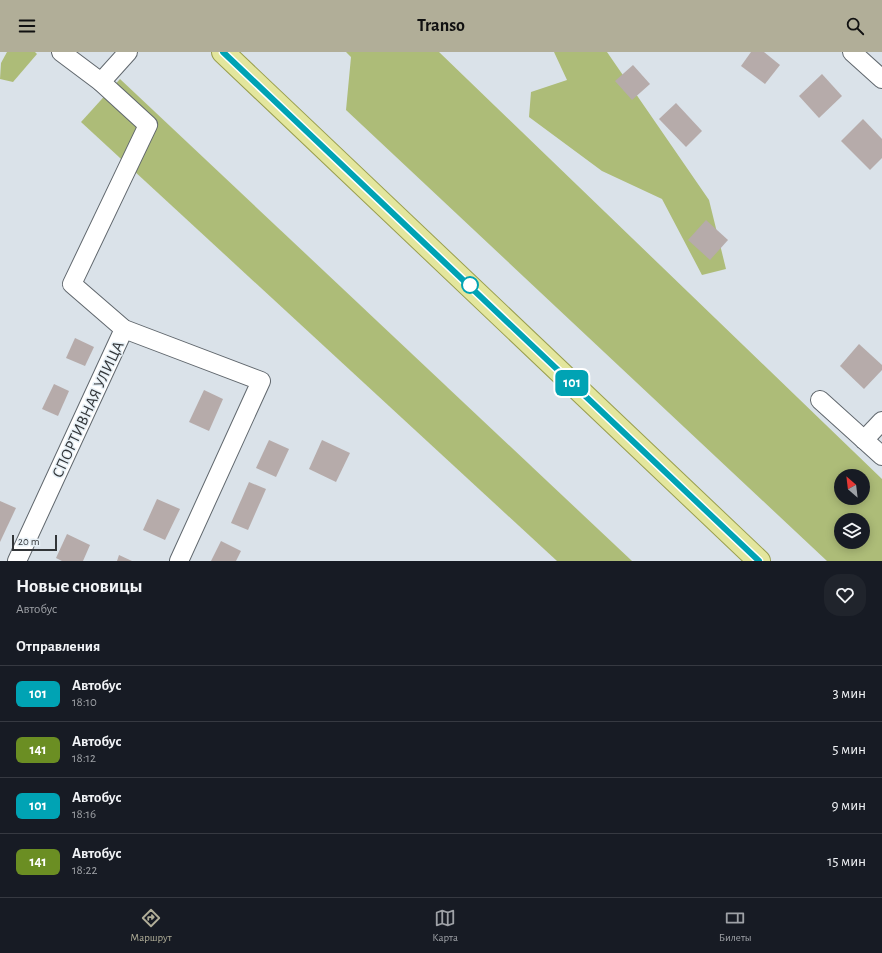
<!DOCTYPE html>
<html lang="ru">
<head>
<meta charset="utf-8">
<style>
	body { margin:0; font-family:"Alegreya Sans",sans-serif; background:#20242c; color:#f1f3f6; height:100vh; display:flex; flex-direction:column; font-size:15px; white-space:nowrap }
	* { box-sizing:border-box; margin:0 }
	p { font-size:13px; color:#9ea1a6 }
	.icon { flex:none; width:22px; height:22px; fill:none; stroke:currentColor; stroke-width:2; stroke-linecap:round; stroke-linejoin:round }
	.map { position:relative; height:509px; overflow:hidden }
	.drawer { display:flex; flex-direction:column; background:#171b24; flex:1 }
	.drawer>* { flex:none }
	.badge { padding:0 8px; border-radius:6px; font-size:14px; line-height:26px }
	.needle { width:26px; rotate:332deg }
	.tools { position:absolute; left:834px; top:417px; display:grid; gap:8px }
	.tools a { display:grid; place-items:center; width:36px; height:36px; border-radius:50%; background:#171b24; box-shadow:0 2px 10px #0003; font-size:20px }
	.scale { position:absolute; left:12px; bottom:10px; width:45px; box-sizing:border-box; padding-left:4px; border:2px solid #323538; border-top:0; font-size:11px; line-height:14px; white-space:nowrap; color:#323538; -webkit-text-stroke:3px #e7f0f6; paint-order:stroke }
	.map>.badge { position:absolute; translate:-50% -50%; box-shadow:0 0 0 2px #fff }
	h2 { padding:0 16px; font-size:15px; line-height:36px }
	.round { display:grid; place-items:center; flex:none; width:42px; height:42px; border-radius:16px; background:#20242c }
	.summary { display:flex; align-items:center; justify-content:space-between; height:68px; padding:0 16px }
	h1 { font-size:19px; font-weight:700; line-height:30px }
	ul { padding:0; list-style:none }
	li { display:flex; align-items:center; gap:12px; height:56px; padding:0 16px; border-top:1px solid #363941 }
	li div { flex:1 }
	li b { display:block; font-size:15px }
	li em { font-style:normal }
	li .badge { min-width:44px; font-weight:700; text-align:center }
	header { display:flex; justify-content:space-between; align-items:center; height:52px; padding:0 16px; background:#b1ae98; color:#111; font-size:18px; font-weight:700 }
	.menu { display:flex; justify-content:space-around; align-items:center; height:56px; border-top:1px solid #363941; background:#171b24; font-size:11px; color:#9ea1a6 }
	.menu a { display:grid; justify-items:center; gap:2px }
	.menu .selected { color:#b1ae98 }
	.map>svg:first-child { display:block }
	.green { fill:#adbc78; fill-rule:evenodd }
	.building { fill:#b6abaa }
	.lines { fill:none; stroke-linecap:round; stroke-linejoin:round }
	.minor-casing { stroke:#60676d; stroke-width:20 }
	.primary-casing { stroke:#999e4f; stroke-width:24 }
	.minor { stroke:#fff; stroke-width:18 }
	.primary { stroke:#e3e69d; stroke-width:22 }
	.line-casing { stroke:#fff; stroke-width:9 }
	.line { stroke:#00a3b4; stroke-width:6 }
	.stop-dot { fill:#fff; stroke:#00a3b4; stroke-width:2 }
	.labels { text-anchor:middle; stroke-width:3; stroke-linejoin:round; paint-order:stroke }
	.street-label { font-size:16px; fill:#323538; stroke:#e7f0f6 }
</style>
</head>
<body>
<header><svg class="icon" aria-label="menu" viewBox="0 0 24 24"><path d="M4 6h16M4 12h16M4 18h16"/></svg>Transo<svg class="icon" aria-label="search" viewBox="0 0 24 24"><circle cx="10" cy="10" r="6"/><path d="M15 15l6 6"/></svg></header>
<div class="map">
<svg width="882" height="509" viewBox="0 0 882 509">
	<rect width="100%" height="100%" fill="#dae2e9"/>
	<!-- green -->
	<g class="green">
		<polygon points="7,0 35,0 37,2 13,30 0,27 1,11"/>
		<path d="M346,0H439L882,427V509H827L346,58L351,5ZM841,424H863V446H841ZM841,468H863V490H841Z"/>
		<polygon points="554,0 607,0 709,148 726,217 702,223 662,147 602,119 529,65 531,40 567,28"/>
		<polygon points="120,27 632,509 557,509 81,70"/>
	</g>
	<!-- building -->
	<g class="building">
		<polygon points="751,0 764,0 780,13 765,32 741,14"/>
		<polygon points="633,13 650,32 632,48 615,29"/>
		<polygon points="822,22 842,44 819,66 799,44"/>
		<polygon points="676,51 702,79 686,95 659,67"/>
		<polygon points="863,67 882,87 882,106 870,118 841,89"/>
		<polygon points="706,168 728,188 710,208 688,188"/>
		<polygon points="75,286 94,295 85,314 66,306"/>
		<polygon points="859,292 882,313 882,318 864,337 840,314"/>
		<polygon points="54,332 69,339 58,364 42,357"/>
		<polygon points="204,338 223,347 209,379 189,370"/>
		<polygon points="269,388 289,397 276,425 256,416"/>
		<polygon points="322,388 350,401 336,430 309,417"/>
		<polygon points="249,430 266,437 248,478 231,471"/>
		<polygon points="157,447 180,457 165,488 143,478"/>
		<polygon points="0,449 16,456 0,490"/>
		<polygon points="67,482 90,493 83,509 62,509 56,506"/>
		<polygon points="221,489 241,499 236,509 211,509"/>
		<polygon points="119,503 132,509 117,509"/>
	</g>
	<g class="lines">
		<!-- minor casing -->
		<g class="minor-casing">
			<g id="minor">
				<polyline points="61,0 101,30 128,0"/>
				<polyline points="852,0 882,27"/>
				<polyline points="101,30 148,73 72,232 124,277 261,329 179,509"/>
				<polyline points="820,348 882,404"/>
				<polyline points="864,388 882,369"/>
				<polyline points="17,509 124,277"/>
			</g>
		</g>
		<!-- primary casing -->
		<g class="primary-casing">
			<polyline id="primary" points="223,0 759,509"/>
		</g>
		<!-- minor -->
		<use href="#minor" class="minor"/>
		<!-- primary -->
		<use href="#primary" class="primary"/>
	</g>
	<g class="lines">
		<!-- line casing -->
		<g class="line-casing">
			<polyline id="line" points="223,0 759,509"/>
		</g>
		<!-- line -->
		<use href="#line" class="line"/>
	</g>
	<!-- markers -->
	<circle class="stop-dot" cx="470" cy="233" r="8"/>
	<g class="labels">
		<!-- street labels -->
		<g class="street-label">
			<text transform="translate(87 357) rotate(-65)" y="6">СПОРТИВНАЯ УЛИЦА</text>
		</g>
	</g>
</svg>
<div class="tools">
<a><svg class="needle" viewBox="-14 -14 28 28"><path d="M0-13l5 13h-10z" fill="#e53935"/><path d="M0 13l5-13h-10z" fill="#9ea1a6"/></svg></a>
<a><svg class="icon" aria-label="layers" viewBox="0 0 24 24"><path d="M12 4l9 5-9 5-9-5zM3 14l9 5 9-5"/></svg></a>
</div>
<div class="scale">20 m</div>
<b class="badge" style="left:572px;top:331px;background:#00a3b4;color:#fff">101</b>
</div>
<section class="drawer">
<div class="summary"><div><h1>Новые сновицы</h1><p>Автобус</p></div><a class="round"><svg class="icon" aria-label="heart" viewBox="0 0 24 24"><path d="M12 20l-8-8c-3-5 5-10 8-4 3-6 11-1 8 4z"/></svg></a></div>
<h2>Отправления</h2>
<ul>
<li><span class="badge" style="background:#00a3b4;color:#fff">101</span><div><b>Автобус</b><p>18:10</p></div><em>3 мин</em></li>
<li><span class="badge" style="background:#6b8e23;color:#fff">141</span><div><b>Автобус</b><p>18:12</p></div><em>5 мин</em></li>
<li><span class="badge" style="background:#00a3b4;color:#fff">101</span><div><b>Автобус</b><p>18:16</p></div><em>9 мин</em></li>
<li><span class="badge" style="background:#6b8e23;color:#fff">141</span><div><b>Автобус</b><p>18:22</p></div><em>15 мин</em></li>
</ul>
</section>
<nav class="menu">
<a class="selected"><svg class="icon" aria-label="directions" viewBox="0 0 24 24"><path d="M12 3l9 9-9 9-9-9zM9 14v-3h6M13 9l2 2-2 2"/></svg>Маршрут</a>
<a><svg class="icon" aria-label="map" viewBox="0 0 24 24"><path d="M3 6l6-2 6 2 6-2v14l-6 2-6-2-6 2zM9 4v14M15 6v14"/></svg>Карта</a>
<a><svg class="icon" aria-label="tickets" viewBox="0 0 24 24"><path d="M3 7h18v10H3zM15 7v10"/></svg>Билеты</a>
</nav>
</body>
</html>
